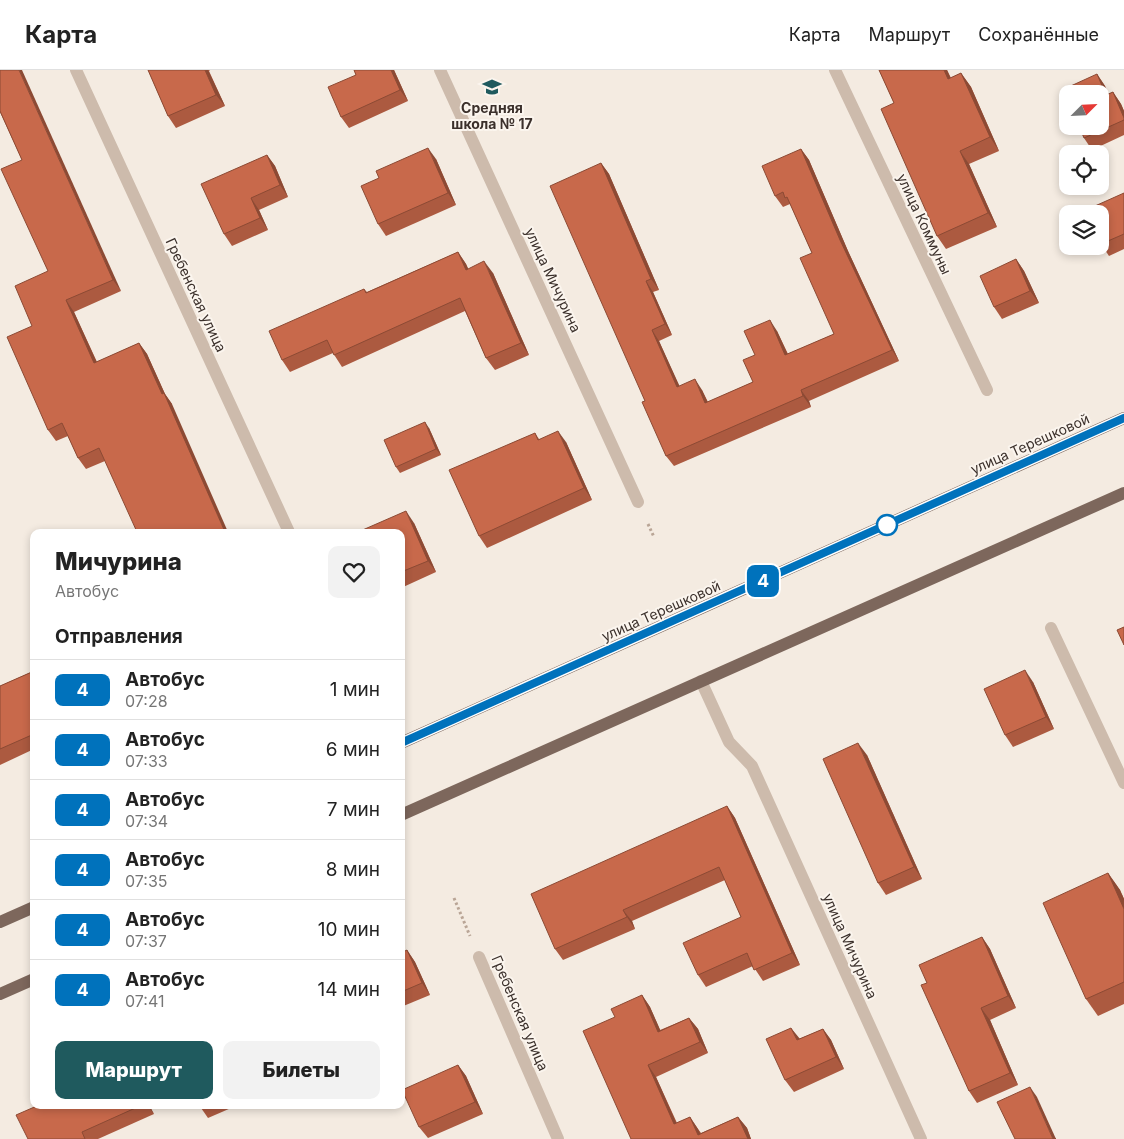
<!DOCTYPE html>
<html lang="ru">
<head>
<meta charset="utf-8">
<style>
	body { margin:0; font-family:Inter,sans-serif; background:#f2f2f2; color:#222; height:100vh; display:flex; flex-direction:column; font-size:19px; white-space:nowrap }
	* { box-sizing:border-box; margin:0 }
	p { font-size:16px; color:#767676 }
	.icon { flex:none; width:28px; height:28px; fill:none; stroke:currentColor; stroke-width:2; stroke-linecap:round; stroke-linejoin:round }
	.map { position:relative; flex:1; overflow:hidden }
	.drawer { position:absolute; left:30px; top:459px; width:375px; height:580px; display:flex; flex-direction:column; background:#fff; border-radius:10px; box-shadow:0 2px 8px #0003 }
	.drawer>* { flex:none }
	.badge { padding:0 10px; border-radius:8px; font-size:18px; line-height:32px }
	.needle { width:32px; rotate:66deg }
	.buttons { position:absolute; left:1059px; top:15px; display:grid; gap:10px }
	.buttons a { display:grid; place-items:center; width:50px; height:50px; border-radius:10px; background:#fff; box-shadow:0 2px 8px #0003; font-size:25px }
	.map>.badge { position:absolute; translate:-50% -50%; box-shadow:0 0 0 2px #fff }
	h2 { padding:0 25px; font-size:19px; line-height:45px }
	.round { display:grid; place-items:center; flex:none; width:52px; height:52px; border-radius:10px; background:#f2f2f2 }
	.summary { display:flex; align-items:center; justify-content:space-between; height:85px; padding:0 25px }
	h1 { font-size:24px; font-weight:800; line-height:38px }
	.button { display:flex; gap:10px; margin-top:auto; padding:10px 25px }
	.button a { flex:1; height:58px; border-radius:10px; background:#1f5a5e; color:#fff; font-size:20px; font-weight:800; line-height:58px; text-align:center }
	.button a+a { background:#f2f2f2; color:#222 }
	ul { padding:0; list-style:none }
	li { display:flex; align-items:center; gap:15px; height:60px; padding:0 25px; border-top:1px solid #e0e0e0 }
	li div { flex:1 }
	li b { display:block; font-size:19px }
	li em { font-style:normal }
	li .badge { min-width:55px; font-weight:700; text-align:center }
	header { display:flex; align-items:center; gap:30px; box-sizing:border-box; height:70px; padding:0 25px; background:#fff; border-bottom:1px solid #e0e0e0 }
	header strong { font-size:24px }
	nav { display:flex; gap:28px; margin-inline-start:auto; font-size:18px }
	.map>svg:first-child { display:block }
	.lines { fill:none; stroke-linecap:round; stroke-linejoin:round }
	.path { stroke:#b9a596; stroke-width:3; stroke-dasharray:2.5 2.5; stroke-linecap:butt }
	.minor { stroke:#cdbbac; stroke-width:12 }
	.primary { stroke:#7d675c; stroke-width:12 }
	.wall { fill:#ac5a40 }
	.shaded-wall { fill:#8c4a34 }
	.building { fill:#c8694b; stroke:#8c4a34 }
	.line-casing { stroke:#fff; stroke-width:11 }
	.line { stroke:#0072bc; stroke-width:8 }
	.stop-dot { fill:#fff; stroke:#0072bc; stroke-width:2.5 }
	.labels { text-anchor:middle; stroke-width:4; stroke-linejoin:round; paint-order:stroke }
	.poi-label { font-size:14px; font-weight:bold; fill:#3b302b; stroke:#fbf5ee }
	.street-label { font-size:14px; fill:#3b302b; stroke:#fbf5ee }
</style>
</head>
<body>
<header>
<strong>Карта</strong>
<nav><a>Карта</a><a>Маршрут</a><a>Сохранённые</a></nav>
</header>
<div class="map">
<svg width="1124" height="1069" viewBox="0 0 1124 1069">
	<rect width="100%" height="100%" fill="#f4ebe1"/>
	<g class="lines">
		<!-- path -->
		<g class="path">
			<polyline points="648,454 654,467"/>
			<polyline points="454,828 470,866"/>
		</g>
		<!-- minor -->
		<g class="minor">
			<polyline points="76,0 289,462"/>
			<polyline points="440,0 638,432"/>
			<polyline points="835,0 987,320"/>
			<polyline points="1051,558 1124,713"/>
			<polyline points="701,611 729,672 752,696 921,1069"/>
			<polyline points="479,887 558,1069"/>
		</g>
		<!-- primary -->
		<g class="primary">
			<polyline points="401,673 1124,348"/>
			<polyline points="401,745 1124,423"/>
			<polyline points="0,852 34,837"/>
			<polyline points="0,924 34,909"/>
		</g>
	</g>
	<!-- wall -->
	<g class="wall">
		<polygon points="0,0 121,221 74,242 97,292 139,273 147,284 165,324 172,334 105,391 86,399 78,388 68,366 56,371 48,360 48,201 22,90 0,42"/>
		<polygon points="148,0 210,0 209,1 225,36 176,58 168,46"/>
		<polygon points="354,0 394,0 408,31 349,58 341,47 356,5"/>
		<polygon points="879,0 947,0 951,8 961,3 971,17 999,81 969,94 997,157 946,179 937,166 894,33"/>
		<polygon points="1097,4 1105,16 1108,24 1113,22 1121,34 1124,41 1124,65 1092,80 1084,68"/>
		<polygon points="801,79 809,90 848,181 899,291 809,331 811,337 674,396 666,386 645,331 601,93 609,104 659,220 653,222 672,265 659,271 679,316 702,320 708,332 753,312 755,285 777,261 788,284 834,264 812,183 792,138 790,134 783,137 775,126"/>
		<polygon points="267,85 275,96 288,127 259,140 268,160 232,176 224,164"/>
		<polygon points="436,89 456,135 386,166 378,154"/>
		<polygon points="1124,123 1124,179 1109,186 1101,174"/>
		<polygon points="458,182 466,194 468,199 493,203 529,285 495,300 486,288 465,241 342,297 333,283 290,302 282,290 364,219 367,222"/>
		<polygon points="1016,189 1024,201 1039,233 1002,249 994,237"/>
		<polygon points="429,358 441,385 400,403 396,397"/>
		<polygon points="535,363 539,369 566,372 592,430 487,478 479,466"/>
		<polygon points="414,453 436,502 401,518 401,462"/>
		<polygon points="34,601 34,679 0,695 0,616"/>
		<polygon points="1033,612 1054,659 1013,677 1005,665"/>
		<polygon points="867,685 922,809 886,825 878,813"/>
		<polygon points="727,736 735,748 800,895 763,911 753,896 706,917 698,905 741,847 725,810 632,851 635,859 563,890 555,879"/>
		<polygon points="1108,803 1120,820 1124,829 1124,934 1098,946 1086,929"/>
		<polygon points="982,867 990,879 1016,938 990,950 1018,1015 977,1033 969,1021 927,913"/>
		<polygon points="407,880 415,892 430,925 401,937 401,883"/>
		<polygon points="642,925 650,937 660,960 689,948 698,959 708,983 656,1007 677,1053 690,1047 698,1059 701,1063 738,1047 747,1058 751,1069 631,1069 615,947"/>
		<polygon points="791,958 799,969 823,959 831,970 844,999 794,1022 785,1010"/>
		<polygon points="458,995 466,1006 483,1044 428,1068 419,1057"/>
		<polygon points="39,1035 149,1035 154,1044 98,1069 28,1069"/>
		<polygon points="199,1035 238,1035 208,1048"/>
	</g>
	<!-- shaded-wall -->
	<g class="shaded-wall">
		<polygon points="19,0 22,0 121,221 113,210"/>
		<polygon points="205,0 208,0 225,36 216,25"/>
		<polygon points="391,0 394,0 408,31 400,20"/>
		<polygon points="944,0 947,0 957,23 948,9"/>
		<polygon points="961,3 971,17 999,81 990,67"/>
		<polygon points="1097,4 1105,16 1114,37 1106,25"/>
		<polygon points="1113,22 1121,34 1124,41 1124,48"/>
		<polygon points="428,78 436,89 456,135 448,123"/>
		<polygon points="801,79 809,90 848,181 899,291 892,280 840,170"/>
		<polygon points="960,81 969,94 997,157 988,143"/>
		<polygon points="267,85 275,96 288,127 280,115"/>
		<polygon points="601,93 609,104 659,220 651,209"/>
		<polygon points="251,128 259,140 268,160 260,148"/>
		<polygon points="458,182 466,194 474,211 466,200"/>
		<polygon points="1016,189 1024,201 1039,233 1030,221"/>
		<polygon points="484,191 493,203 529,285 521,273"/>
		<polygon points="646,211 653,222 672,265 665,254"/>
		<polygon points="66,230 74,242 102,304 94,293"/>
		<polygon points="770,250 777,261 793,296 785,285"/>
		<polygon points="652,260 659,271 685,328 677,317"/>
		<polygon points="139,273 147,284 165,324 172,334 228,462 225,462"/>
		<polygon points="695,309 702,320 713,344 705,333"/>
		<polygon points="801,320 809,331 811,337 803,326"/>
		<polygon points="425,352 429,358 441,385 436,379"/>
		<polygon points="558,361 566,372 592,430 584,418"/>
		<polygon points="406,441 414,453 436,502 428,491"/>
		<polygon points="1025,600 1033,612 1054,659 1046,647"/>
		<polygon points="858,673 867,685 922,809 914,797"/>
		<polygon points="727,736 735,748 800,895 792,883"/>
		<polygon points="1108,803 1120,820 1124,829 1124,839"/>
		<polygon points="623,840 632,851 635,859 627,847"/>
		<polygon points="982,867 990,879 1016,938 1008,926"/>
		<polygon points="407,880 415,892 430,925 422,913"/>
		<polygon points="642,925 650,937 666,973 658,962"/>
		<polygon points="981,938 990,950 1018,1015 1010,1003"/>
		<polygon points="689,948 698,959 708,983 700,972"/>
		<polygon points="791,958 800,969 797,970"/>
		<polygon points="823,959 831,970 844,999 836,987"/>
		<polygon points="458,995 466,1006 483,1044 475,1032"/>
		<polygon points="648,995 656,1007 682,1066 674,1054"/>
		<polygon points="1030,1017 1037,1027 1056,1069 1053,1069"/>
		<polygon points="147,1035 149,1035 154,1044"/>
		<polygon points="690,1047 698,1059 703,1069 698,1065"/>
		<polygon points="738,1047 747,1058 751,1069 748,1069"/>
	</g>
	<!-- building -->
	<g class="building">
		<polygon points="0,0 19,0 113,210 66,230 94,293 139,273 162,324 164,323 225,462 137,462 99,378 78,388 62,353 48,360 7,267 32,256 15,216 48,201 1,99 22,90 0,41"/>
		<polygon points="148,0 205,0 216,25 168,46"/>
		<polygon points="354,0 391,0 400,20 341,47 328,17 356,5"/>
		<polygon points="879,0 944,0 948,9 961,3 990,67 960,81 988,143 937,166 881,39 894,33"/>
		<polygon points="1097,4 1106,25 1113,22 1124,48 1124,50 1084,68 1079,56 1100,56 1100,24 1068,24 1068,31 1062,20"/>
		<polygon points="428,78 448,123 378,154 361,116 379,108 376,101"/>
		<polygon points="801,79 840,170 892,280 801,320 803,326 666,386 642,332 645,331 550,116 601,93 651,209 646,211 665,254 652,260 677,317 695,309 705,333 753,312 743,290 755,285 744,261 770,250 785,285 834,264 800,188 812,183 787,127 785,128 783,122 775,126 762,96"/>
		<polygon points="267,85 280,115 251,128 260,148 224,164 201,114"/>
		<polygon points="1124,123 1124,164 1101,174 1100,172 1100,144 1087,144 1086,140"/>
		<polygon points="458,182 466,200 484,191 521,273 486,288 460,228 334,285 327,270 282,290 269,261 364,219 366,223"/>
		<polygon points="1016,189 1030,221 994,237 980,206"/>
		<polygon points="425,352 436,379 396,397 384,370"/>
		<polygon points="558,361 584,418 479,466 449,400 535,363 538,370"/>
		<polygon points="406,441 428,491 401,502 401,462 358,462"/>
		<polygon points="1124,557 1124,575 1117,560"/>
		<polygon points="1025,600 1046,647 1005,665 984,619"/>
		<polygon points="34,601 34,664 0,679 0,616"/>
		<polygon points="858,673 914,797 878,813 823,689"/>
		<polygon points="727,736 792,883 754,900 747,883 698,905 683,873 741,847 719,797 623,840 627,847 555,879 531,824"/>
		<polygon points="1108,803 1124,839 1124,912 1086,929 1043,833"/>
		<polygon points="982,867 1008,926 981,938 1010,1003 969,1021 921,915 927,913 919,895"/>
		<polygon points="407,880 422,913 401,922 401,883"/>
		<polygon points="642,925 658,962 689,948 700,972 648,995 674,1054 690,1047 698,1065 738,1047 748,1069 631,1069 583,961 615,947 611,939"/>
		<polygon points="791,958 797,970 823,959 836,987 785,1010 766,969"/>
		<polygon points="458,995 475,1032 419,1057 402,1020"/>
		<polygon points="1030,1017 1053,1069 1055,1068 1056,1069 1015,1069 997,1032"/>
		<polygon points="39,1035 142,1035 82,1062 85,1069 28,1069 16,1045"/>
	</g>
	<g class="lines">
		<!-- line casing -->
		<g class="line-casing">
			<polyline id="line" points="401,673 1124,348"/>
		</g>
		<!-- line -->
		<use href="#line" class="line"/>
	</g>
	<!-- icons -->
	<defs>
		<g id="school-bare" transform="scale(1.5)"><path d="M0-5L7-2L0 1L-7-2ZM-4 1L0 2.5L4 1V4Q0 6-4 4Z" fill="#1f5a5e" stroke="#fbf5ee" stroke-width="2.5" paint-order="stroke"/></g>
	</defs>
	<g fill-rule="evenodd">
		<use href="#school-bare" x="492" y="17"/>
	</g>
	<!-- markers -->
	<circle class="stop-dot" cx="887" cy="455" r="10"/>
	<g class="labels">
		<!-- poi labels -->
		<g class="poi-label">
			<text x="492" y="43">Средняя<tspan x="492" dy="16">школа № 17</tspan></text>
		</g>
		<!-- street labels -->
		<g class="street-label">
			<text transform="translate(924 154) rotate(65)" y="5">улица Коммуны</text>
			<text transform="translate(553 210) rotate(65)" y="5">улица Мичурина</text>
			<text transform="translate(196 225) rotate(65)" y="5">Гребенская улица</text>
			<text transform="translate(1030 374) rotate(-24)" y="5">улица Терешковой</text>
			<text transform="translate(661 541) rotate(-24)" y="5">улица Терешковой</text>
			<text transform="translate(850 876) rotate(66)" y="5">улица Мичурина</text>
			<text transform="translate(520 943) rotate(67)" y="5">Гребенская улица</text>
		</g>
	</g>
</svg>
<div class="buttons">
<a><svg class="needle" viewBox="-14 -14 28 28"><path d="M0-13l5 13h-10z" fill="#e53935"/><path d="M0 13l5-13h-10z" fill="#767676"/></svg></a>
<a><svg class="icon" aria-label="locate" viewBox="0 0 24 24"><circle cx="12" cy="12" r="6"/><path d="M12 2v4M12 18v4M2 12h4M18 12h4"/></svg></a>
<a><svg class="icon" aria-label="layers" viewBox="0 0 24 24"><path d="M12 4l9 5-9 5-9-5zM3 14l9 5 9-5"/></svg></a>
</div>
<b class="badge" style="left:763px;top:511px;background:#0072bc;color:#fff">4</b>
<section class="drawer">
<div class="summary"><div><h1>Мичурина</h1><p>Автобус</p></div><a class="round"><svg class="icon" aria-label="heart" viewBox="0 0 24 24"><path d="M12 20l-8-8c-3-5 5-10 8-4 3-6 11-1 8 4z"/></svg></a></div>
<h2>Отправления</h2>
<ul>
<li><span class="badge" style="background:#0072bc;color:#fff">4</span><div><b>Автобус</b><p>07:28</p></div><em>1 мин</em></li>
<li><span class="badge" style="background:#0072bc;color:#fff">4</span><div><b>Автобус</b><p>07:33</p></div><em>6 мин</em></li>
<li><span class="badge" style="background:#0072bc;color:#fff">4</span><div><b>Автобус</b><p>07:34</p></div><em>7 мин</em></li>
<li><span class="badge" style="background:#0072bc;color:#fff">4</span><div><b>Автобус</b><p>07:35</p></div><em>8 мин</em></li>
<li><span class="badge" style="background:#0072bc;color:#fff">4</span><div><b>Автобус</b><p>07:37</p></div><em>10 мин</em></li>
<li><span class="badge" style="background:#0072bc;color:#fff">4</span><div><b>Автобус</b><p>07:41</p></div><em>14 мин</em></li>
</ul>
<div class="button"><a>Маршрут</a><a>Билеты</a></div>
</section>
</div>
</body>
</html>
